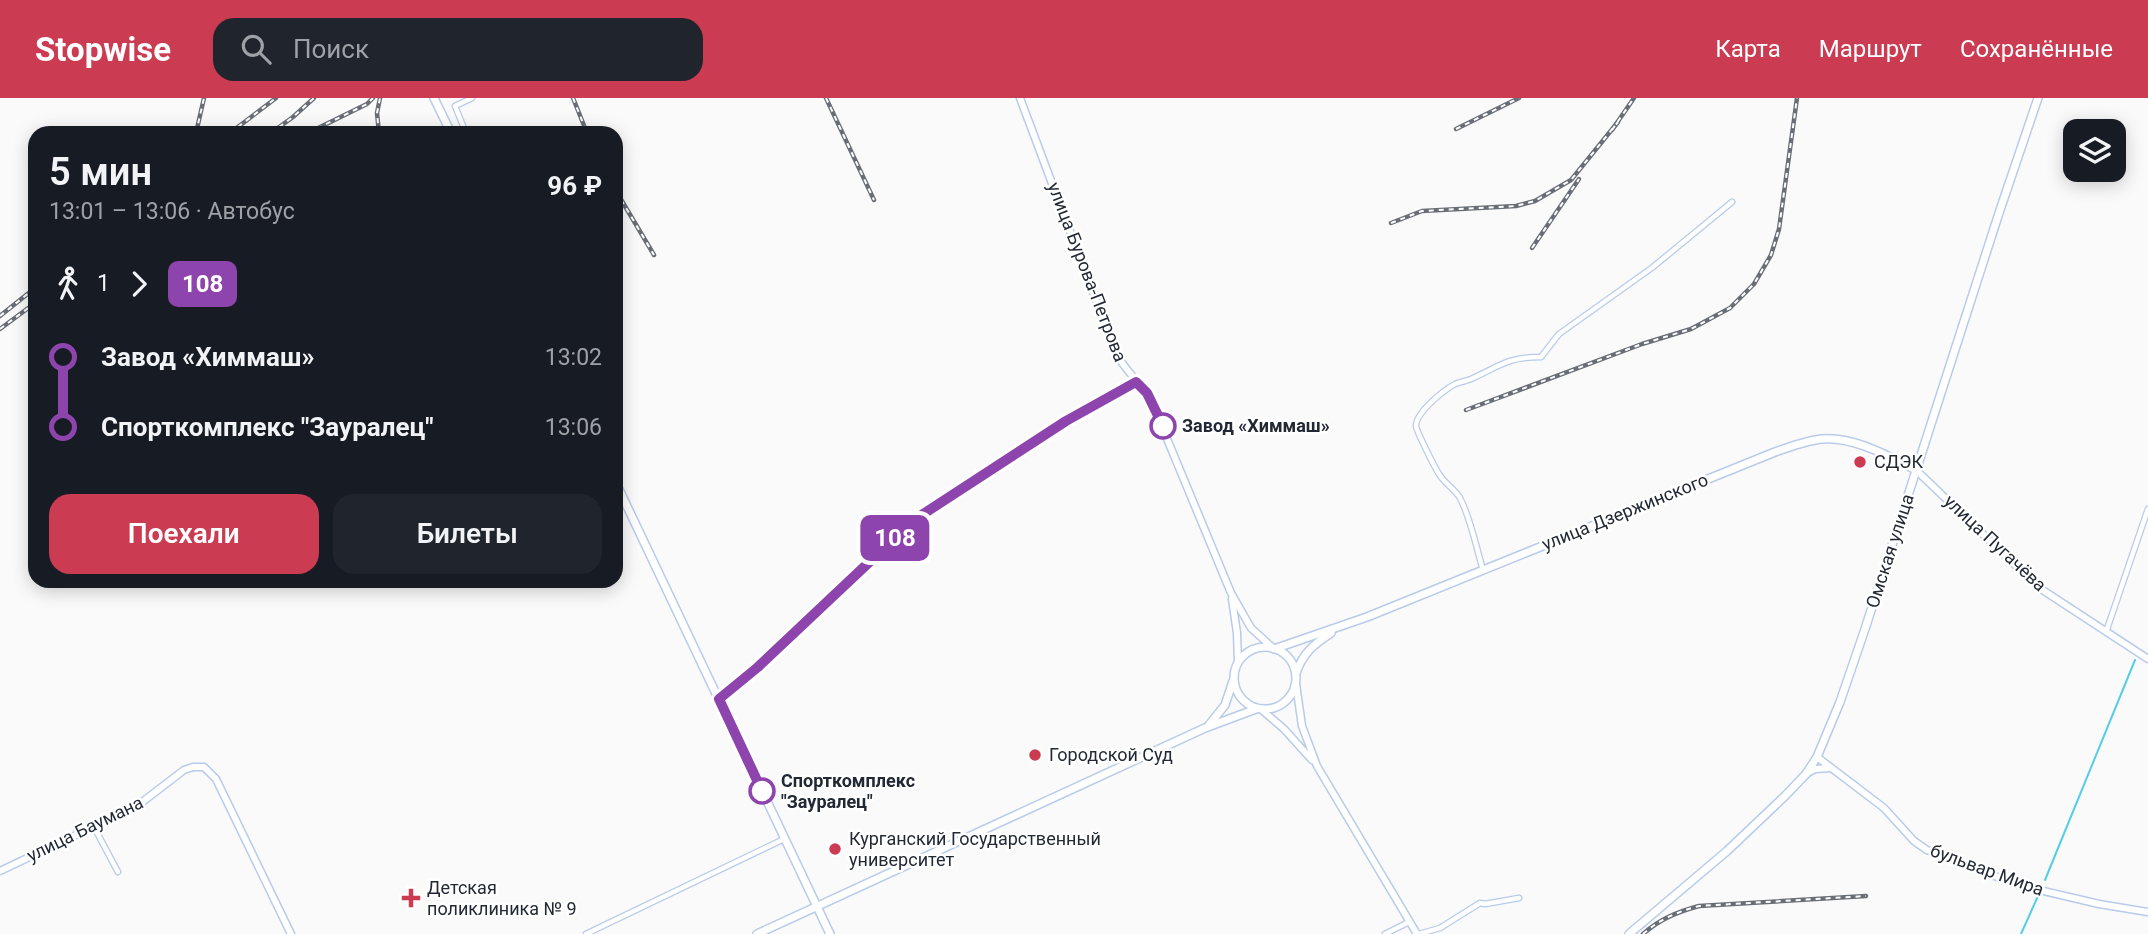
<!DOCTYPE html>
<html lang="ru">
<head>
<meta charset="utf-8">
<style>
	body { margin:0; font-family:Roboto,sans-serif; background:#20242c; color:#f1f3f6; height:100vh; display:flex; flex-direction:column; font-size:26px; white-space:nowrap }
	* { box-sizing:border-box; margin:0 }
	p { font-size:23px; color:#9ea1a6 }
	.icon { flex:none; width:38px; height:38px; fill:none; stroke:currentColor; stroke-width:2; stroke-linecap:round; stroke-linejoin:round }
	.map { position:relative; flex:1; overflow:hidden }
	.panel { position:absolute; left:28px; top:28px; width:595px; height:462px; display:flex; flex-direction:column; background:#171b24; border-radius:21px; box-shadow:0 4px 18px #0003 }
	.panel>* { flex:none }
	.badge { padding:0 14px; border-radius:10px; font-size:24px; line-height:46px }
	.buttons { position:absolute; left:2063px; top:21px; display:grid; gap:14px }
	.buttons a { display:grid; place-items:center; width:63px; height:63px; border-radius:14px; background:#171b24; box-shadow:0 4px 18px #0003; font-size:35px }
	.map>.badge { position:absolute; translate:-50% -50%; box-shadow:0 0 0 4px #fff }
	.legs { display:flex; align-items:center; gap:10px; height:77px; padding:0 21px; font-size:23px }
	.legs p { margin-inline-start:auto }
	.overview { display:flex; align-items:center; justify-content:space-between; height:119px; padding:0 21px }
	h1 { font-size:38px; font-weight:600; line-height:52px }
	.action { display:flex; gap:14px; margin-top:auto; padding:14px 21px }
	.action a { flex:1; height:80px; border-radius:21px; background:#cb3b51; color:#fff; font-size:28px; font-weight:600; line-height:80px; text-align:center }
	.action a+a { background:#20242c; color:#f1f3f6 }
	ul { padding:0 21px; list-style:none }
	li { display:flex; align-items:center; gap:24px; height:70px; font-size:26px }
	li i { display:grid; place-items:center; width:10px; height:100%; margin:0 9px; background:currentColor }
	li i::after { content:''; width:18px; height:18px; margin:-9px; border:5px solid; border-radius:50%; background:#171b24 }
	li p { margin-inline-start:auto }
	li:first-child i { background:linear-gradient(#0000 50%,currentColor 0) }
	li:last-child i { background:linear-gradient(currentColor 50%,#0000 0) }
	header { display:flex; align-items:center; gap:42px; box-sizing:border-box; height:98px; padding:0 35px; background:#cb3b51; color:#fff }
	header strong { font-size:33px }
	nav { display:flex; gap:38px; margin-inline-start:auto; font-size:24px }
	.search { width:490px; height:63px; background:#20242c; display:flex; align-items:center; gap:18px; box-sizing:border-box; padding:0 24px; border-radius:21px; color:#9ea1a6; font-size:26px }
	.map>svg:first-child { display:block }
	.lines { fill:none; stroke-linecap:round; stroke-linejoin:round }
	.stream { stroke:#56cde6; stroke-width:2 }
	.street-casing { stroke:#b8cbea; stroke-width:7 }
	.secondary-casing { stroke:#b8cbea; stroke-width:9 }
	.primary-casing { stroke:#b8cbea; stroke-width:10 }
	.street { stroke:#fff; stroke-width:4.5 }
	.secondary { stroke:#fff; stroke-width:6 }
	.primary { stroke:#fff; stroke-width:7 }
	.rail-casing { stroke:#696e76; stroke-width:4.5 }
	.rail { stroke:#fff; stroke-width:2; stroke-dasharray:5; stroke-linecap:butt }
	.line-1-casing { stroke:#fff; stroke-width:16 }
	.line-1 { stroke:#8e44ad; stroke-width:10 }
	.stop-1-dot { fill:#fff; stroke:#8e44ad; stroke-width:3.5 }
	.poi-dot { fill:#cb3b51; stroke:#fff; stroke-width:2.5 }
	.labels { text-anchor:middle; stroke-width:5; stroke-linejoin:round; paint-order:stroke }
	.street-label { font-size:18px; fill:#222935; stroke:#fff }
	.stop-label { font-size:18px; font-weight:bold; fill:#222935; stroke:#fff; text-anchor:start }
	.poi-label { font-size:18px; fill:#222935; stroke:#fff; text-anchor:start }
</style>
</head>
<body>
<header>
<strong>Stopwise</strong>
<div class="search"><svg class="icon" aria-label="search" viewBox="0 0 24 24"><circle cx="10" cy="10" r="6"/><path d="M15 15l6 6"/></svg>Поиск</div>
<nav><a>Карта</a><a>Маршрут</a><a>Сохранённые</a></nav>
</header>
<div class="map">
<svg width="2148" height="836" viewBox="0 0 2148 836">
	<rect width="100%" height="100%" fill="#fafafa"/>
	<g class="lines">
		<!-- stream -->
		<g class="stream">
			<polyline points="2045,782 2135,562"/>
			<polyline points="2021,836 2038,798"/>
		</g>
		<!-- street casing -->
		<g class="street-casing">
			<g id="street">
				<polyline points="466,35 455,8 472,0"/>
				<path d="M1483,472C1476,449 1471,421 1460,400C1454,390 1444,385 1439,376C1435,370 1416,332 1416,328C1416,314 1444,292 1455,286C1460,284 1466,283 1471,281C1500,268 1507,259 1541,259L1559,236L1653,169L1732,104"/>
				<polyline points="2106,534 2148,411"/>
				<polyline points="94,729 118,774"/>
				<polyline points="586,836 784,741"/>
				<polyline points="1385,836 1409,824"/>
				<polyline points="1419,836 1440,830 1480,805 1485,806 1519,800"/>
			</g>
		</g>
		<!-- secondary casing -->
		<g class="secondary-casing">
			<g id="secondary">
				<path d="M1020,0L1116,256C1127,274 1143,288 1153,307L1231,495L1251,530L1273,550"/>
				<polyline points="1916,372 2038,489 2148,561"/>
				<polyline points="1232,501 1237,535 1238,565"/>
				<polyline points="1296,586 1302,628 1317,668 1417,836"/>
				<polyline points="719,601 758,569 914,422 1066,323 1136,284"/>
				<polyline points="1262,612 1284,631 1312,662"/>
				<polyline points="1817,659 1884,710 1914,743 1927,752 2018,787 2099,806 2148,814"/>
				<polyline points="1806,676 1815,671 1831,670"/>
				<polyline points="0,773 137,708 184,672 193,669 204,669 216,681 291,836"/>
			</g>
		</g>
		<!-- primary casing -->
		<g class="primary-casing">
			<g id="primary">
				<polyline points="434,0 451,35"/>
				<polyline points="616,385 830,836"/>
				<circle cx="1265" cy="580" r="31"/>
				<path d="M1274,551L1367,519L1775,354C1790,349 1807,342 1823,341C1855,339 1888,358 1916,372"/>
				<path d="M1296,575C1303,555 1314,546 1331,535"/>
				<polyline points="1209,627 1225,607 1233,583"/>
				<polyline points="757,836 1205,630 1256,611"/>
				<polyline points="1629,836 1727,753 1785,698 1806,676 1817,659 1840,604 1865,531 1999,115 2038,0"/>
			</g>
		</g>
		<!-- street -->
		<use href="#street" class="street"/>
		<!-- secondary -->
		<use href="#secondary" class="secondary"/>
		<!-- primary -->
		<use href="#primary" class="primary"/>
		<!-- rail casing -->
		<g class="rail-casing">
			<g id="rail">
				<polyline points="573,0 587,35"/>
				<polyline points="826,0 874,102"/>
				<polyline points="1456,31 1519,0"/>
				<polyline points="1612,32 1634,0"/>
				<polyline points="196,35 204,0"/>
				<polyline points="230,35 276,0"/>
				<polyline points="271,35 293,19 314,0"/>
				<polyline points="308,35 367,6 373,0"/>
				<polyline points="379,35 377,15 380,0"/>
				<polyline points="616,93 654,157"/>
				<polyline points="1391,125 1422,113 1516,108 1535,103 1571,82 1618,24"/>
				<polyline points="1532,150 1579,81"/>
				<polyline points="0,218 35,190"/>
				<polyline points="0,231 35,205"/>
				<polyline points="1466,312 1642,246 1691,231 1730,210 1754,186 1771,157 1779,131 1797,0"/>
				<path d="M1643,836C1660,821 1677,814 1699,808L1866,798"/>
			</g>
		</g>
		<!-- rail -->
		<use href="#rail" class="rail"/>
	</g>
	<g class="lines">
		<!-- line-1 casing -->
		<g class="line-1-casing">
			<polyline id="line-1" points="762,693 719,601 758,569 914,422 1066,323 1136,284 1147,295 1163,328"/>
		</g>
		<!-- line-1 -->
		<use href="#line-1" class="line-1"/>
	</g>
	<!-- markers -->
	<g class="stop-1-dot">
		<circle cx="1163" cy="328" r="12"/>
		<circle cx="762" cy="693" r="12"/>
	</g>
	<g class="poi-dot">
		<circle cx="1860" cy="364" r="7"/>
		<circle cx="1035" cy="657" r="7"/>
		<circle cx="835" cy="751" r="7"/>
		<path d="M407.5 789.5h7v7h7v7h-7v7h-7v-7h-7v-7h7z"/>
	</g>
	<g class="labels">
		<!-- street labels -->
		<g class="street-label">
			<text transform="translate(1087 174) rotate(69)" y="6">улица Бурова-Петрова</text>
			<text transform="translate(1625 414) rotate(-22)" y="6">улица Дзержинского</text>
			<text transform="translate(1995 445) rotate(43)" y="6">улица Пугачёва</text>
			<text transform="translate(1890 453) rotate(-72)" y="6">Омская улица</text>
			<text transform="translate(85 731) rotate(-26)" y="6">улица Баумана</text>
			<text transform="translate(1987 772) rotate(20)" y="6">бульвар Мира</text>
		</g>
		<!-- stop labels -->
		<g class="stop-label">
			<text x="1182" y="334">Завод «Химмаш»</text>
			<text x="781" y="689">Спорткомплекс<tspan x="781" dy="21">"Зауралец"</tspan></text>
		</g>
		<!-- poi labels -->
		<g class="poi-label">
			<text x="1874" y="370">СДЭК</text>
			<text x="1049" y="663">Городской Суд</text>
			<text x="849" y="747">Курганский Государственный<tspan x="849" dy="21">университет</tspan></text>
			<text x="427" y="796">Детская<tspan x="427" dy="21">поликлиника № 9</tspan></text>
		</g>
	</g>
</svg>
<div class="buttons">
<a><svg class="icon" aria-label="layers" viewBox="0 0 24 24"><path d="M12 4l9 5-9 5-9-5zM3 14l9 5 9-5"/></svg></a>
</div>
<b class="badge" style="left:895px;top:440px;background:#8e44ad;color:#fff">108</b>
<section class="panel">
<div class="overview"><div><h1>5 мин</h1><p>13:01 – 13:06 · Автобус</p></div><b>96 ₽</b></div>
<div class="legs"><svg class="icon" aria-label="walk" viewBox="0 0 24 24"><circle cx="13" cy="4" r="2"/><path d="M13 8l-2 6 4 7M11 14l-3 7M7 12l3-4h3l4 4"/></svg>1<svg class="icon" aria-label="forward" viewBox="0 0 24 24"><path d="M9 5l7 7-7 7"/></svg><b class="badge" style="background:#8e44ad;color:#fff">108</b></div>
<ul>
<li><i style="color:#8e44ad"></i><b>Завод «Химмаш»</b><p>13:02</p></li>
<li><i style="color:#8e44ad"></i><b>Спорткомплекс &quot;Зауралец&quot;</b><p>13:06</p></li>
</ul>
<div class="action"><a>Поехали</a><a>Билеты</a></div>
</section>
</div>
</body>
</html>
